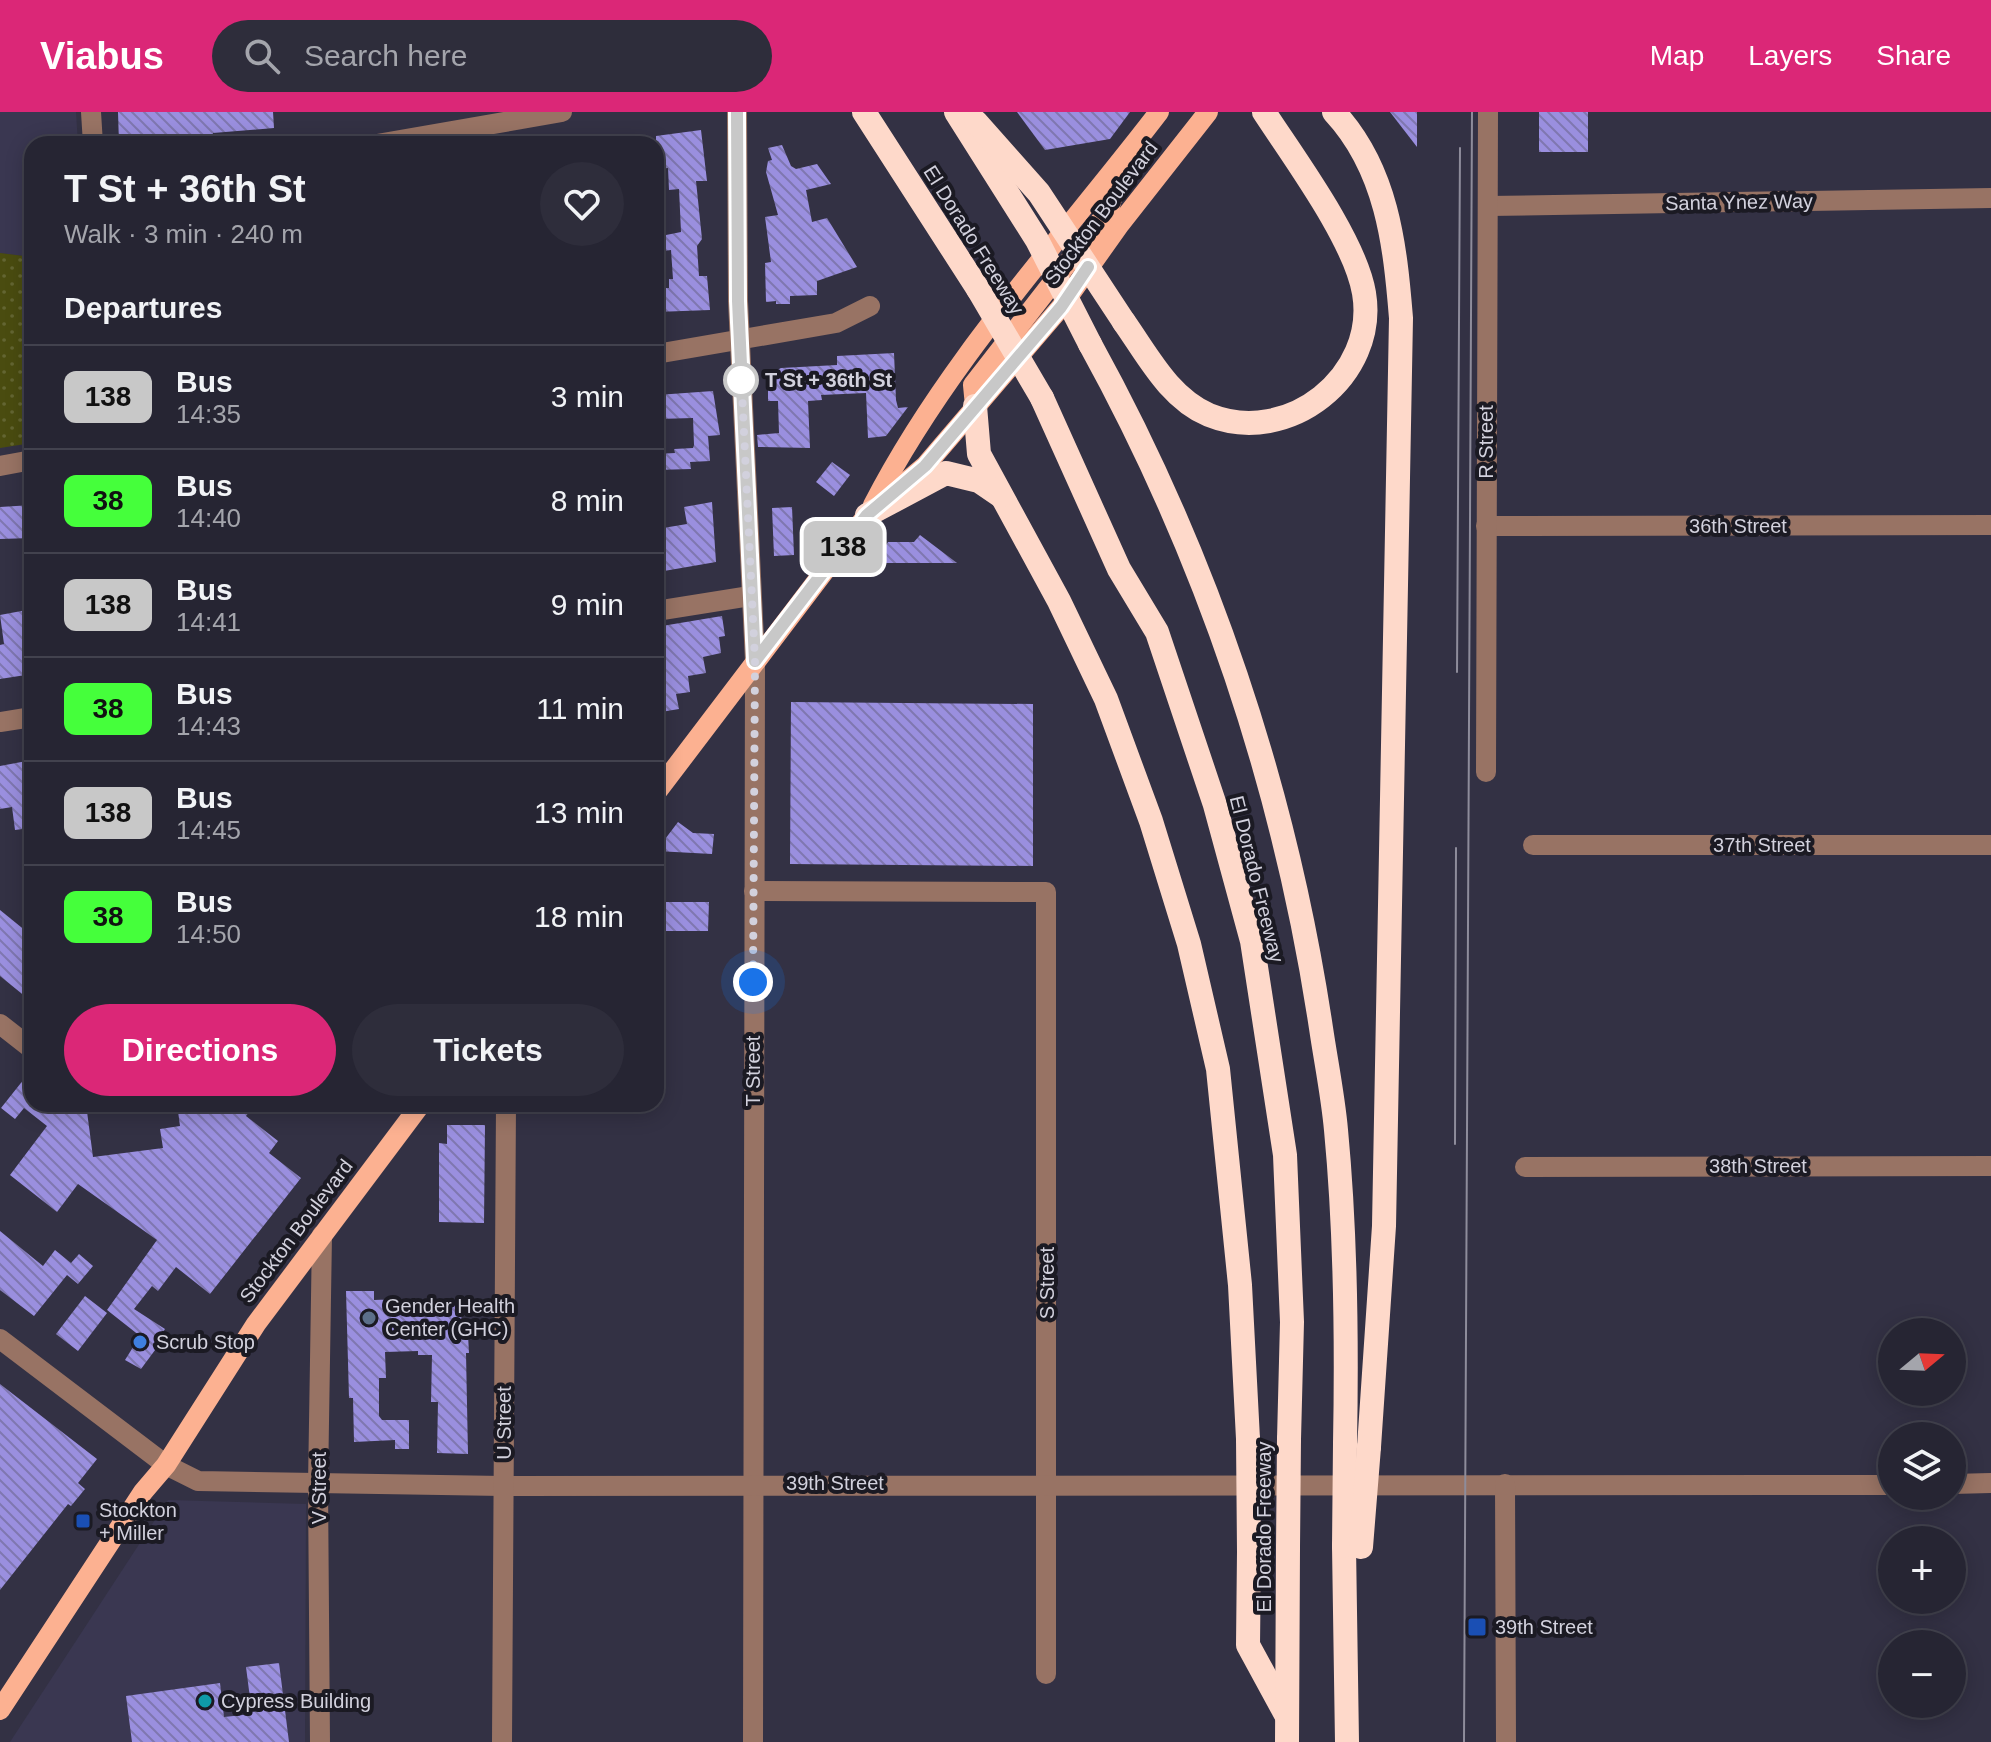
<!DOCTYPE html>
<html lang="en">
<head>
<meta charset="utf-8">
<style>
	body { margin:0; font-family:Helvetica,sans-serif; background:#2e2d3b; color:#f1f3f6; height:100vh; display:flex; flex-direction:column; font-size:30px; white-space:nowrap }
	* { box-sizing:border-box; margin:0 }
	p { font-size:26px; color:#a4a5ac }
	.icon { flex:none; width:44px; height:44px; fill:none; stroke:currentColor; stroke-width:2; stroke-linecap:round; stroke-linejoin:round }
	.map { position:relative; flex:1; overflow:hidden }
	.details { position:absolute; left:24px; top:24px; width:640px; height:976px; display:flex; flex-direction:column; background:#262533; border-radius:24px; box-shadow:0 4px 20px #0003,0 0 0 2px #42424e }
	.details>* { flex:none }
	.badge { padding:0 16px; border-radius:12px; font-size:28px; line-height:52px }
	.needle { width:52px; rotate:71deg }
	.buttons { position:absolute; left:1878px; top:1206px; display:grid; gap:16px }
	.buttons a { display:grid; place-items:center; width:88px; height:88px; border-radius:50%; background:#262533; box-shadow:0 4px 20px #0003,0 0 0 2px #42424e; font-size:40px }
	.you { position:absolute; width:40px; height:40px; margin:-20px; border:6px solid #fff; border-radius:50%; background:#1a73e8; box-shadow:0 0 0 12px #1a73e833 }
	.map>.badge { position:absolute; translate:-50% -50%; box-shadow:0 0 0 4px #fff }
	h2 { padding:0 40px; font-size:30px; line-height:72px }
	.round { display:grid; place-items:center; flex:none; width:84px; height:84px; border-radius:42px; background:#2e2d3b }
	.headline { display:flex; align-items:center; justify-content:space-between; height:136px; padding:0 40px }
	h1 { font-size:38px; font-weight:700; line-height:60px }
	.button { display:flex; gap:16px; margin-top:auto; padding:16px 40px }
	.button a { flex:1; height:92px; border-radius:48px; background:#db2777; color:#fff; font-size:32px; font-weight:700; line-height:92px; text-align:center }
	.button a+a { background:#2e2d3b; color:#f1f3f6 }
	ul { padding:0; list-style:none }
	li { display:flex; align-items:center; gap:24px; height:104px; padding:0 40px; border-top:2px solid #42424e }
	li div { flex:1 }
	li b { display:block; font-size:30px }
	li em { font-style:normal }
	li .badge { min-width:88px; font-weight:700; text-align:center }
	header { display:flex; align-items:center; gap:48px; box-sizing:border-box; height:112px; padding:0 40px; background:#db2777; color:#fff }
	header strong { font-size:38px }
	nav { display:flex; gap:44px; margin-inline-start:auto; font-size:28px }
	.search { width:560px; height:72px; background:#2e2d3b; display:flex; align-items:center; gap:20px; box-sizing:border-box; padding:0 28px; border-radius:44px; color:#a4a5ac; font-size:30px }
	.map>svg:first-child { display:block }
	.built { fill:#3a3751 }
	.grass { fill:url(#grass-dots) }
	.building { fill:url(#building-back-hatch) }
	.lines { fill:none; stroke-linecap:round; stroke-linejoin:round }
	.minor { stroke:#987364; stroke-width:20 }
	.major { stroke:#fcb191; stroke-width:20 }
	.highway { stroke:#fed9ca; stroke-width:24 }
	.tram { stroke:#8e8c9b; stroke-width:2 }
	.highway-bridge { stroke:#fed9ca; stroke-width:24 }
	.line-casing { stroke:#fff; stroke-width:18 }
	.line { stroke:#c8c8c8; stroke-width:12 }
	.walk { stroke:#d2d1dd; stroke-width:8; stroke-dasharray:0 14.4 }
	.stop-dot { fill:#fff; stroke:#c8c8c8; stroke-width:4 }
	.service-dot { fill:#5c6f8a; stroke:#1b1a23; stroke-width:3 }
	.shop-dot { fill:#3f7fe0; stroke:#1b1a23; stroke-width:3 }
	.transit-dot { fill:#1a4fb4; stroke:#1b1a23; stroke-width:3 }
	.culture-dot { fill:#0f9aa8; stroke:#1b1a23; stroke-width:3 }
	.labels { text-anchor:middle; stroke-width:8; stroke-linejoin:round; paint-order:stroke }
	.street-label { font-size:20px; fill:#d2d1dd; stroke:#1b1a23 }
	.stop-label { font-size:20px; font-weight:bold; fill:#d2d1dd; stroke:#1b1a23; text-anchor:start }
	.poi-label { font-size:20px; fill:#d2d1dd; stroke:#1b1a23; text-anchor:start }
</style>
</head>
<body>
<header>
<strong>Viabus</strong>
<div class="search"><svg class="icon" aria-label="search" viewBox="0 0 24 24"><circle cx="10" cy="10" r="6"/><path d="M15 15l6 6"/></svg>Search here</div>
<nav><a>Map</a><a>Layers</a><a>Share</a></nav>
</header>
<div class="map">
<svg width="1991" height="1630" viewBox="0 0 1991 1630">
	<defs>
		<pattern id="grass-dots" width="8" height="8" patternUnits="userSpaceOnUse" patternTransform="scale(2)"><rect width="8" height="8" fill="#4a4c10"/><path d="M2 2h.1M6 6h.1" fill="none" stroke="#636532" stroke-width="1.8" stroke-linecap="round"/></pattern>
		<pattern id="building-back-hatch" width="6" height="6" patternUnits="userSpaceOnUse" patternTransform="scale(2)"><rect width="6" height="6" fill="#9a8fdf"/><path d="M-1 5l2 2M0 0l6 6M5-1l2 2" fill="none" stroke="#7f77b0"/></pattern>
	</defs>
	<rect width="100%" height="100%" fill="#333144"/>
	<!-- built -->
	<g class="built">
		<polygon points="0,0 76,0 78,32 32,32 32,145 0,141"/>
		<polygon points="168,1388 306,1392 305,1630 10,1630"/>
	</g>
	<!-- grass -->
	<polygon class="grass" points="0,141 32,145 32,331 0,336"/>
	<!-- building -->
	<g class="building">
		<polygon points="118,0 273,0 274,16 213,21 213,25 119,32"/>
		<polygon points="1017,0 1130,0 1110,27 1045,38"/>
		<polygon points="1390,0 1417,0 1417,35"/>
		<rect x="1539" y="0" width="49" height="40"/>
		<polygon points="701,18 707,69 696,69 702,127 697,134 699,164 707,164 710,198 656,200 656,176 669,176 669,167 673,167 671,138 656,140 656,125 681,120 679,77 669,78 668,56 656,57 656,24"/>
		<polygon points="782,33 791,54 796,57 817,52 831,72 806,78 812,110 827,106 857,155 817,169 817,183 790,184 790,192 776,192 776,189 766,190 765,151 771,150 765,105 778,103 766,60 768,49 772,48 768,36"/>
		<polygon points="894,241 896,288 898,296 908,295 886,324 868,326 866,281 821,283 822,288 808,289 810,336 758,335 757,323 779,321 778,289 768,289 768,263 776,263 775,259 781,256 837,253 837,244"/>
		<polygon points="713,279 720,323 708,324 710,349 690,350 691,357 656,358 656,342 675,341 674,337 693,336 694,333 693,306 658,307 657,283"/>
		<polygon points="832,350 850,363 834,384 816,370"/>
		<polygon points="712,390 716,450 664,459 657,417 687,412 684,395"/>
		<polygon points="32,393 32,426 0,427 0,395"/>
		<polygon points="792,395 794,443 774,444 772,396"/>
		<polygon points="920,423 957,451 874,451 888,430 914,430"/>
		<polygon points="32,497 32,562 0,567 0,533 4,532 0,503"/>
		<polygon points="722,504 725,524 719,525 721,541 703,545 706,561 688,564 690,580 676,582 679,597 661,600 656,568 656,515"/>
		<polygon points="791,590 1033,592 1033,754 790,752"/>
		<polygon points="32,648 32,682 25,683 30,716 15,718 12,695 0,697 0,654"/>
		<polygon points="678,710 693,721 714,722 712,742 656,739"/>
		<polygon points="661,790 709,790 708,819 660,819"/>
		<polygon points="0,798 32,824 32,890 0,864"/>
		<polygon points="32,957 32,992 86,992 93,1045 163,1036 160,1017 180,1014 177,992 255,992 246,1004 278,1029 269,1041 301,1066 210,1182 176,1155 158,1179 152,1174 134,1197 165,1217 158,1228 161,1230 141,1257 125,1248 140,1224 107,1198 157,1128 78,1072 57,1100 10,1063 47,1014 24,996 15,1007 1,996"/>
		<polygon points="447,1013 485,1013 484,1111 439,1110 439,1031 447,1032"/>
		<polygon points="0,1119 43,1154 55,1138 71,1151 79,1142 93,1154 78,1172 67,1163 34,1204 0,1178"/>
		<polygon points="346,1179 374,1179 374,1188 400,1187 400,1193 461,1191 462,1223 468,1223 469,1241 466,1241 468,1342 437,1341 438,1290 431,1290 432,1243 418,1243 418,1239 385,1240 386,1266 379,1266 379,1304 382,1308 409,1308 409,1337 395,1337 395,1328 354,1330 353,1286 349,1286"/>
		<polygon points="85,1184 107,1201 78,1239 56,1222"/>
		<polygon points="0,1272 97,1347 78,1371 85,1377 71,1394 68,1392 0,1478"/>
		<polygon points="279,1551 289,1630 132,1630 126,1584 220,1571 224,1605 252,1602 246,1555"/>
	</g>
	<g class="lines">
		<!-- minor -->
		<g class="minor">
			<polyline points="91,0 93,32"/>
			<polyline points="737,0 738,189 755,549 753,1630"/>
			<polyline points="377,32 562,0"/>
			<polyline points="1488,94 1991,86"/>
			<polyline points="656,242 836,211 870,194"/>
			<polyline points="0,354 32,348"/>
			<polyline points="1486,414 1991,413"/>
			<polyline points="656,499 750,484"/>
			<polyline points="0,610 32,605"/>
			<polyline points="1486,660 1488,0"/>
			<polyline points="1533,733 1991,733"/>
			<polyline points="754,779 1046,780 1046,1562"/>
			<polyline points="0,912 32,937"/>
			<polyline points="1525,1055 1991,1054"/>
			<polyline points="0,1227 166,1353 198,1369 503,1374 1892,1373"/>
			<polyline points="1505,1372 1506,1630"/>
			<polyline points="1952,1372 1991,1371"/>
			<polyline points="320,1630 318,1373 322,1123"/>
			<polyline points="502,1630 506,992"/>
		</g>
		<!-- major -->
		<g class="major">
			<polyline points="975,294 973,273 1109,98 1119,59"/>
			<path d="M873,393C947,249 1061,128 1159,0"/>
			<polyline points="656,681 867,403 925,354 1061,195 1120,112 1208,0"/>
			<polyline points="0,1598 143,1380 166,1353 256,1212 421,992"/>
		</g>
		<!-- highway -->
		<g class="highway">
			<polyline points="864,0 978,177"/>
			<path d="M1334,0C1387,57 1395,132 1401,206L1384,1114L1369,1335"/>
			<path d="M1124,210C1148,244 1169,286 1209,303C1288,335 1378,264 1364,181C1355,128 1294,46 1264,0"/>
			<path d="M1090,232C1207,444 1285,676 1321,916C1326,950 1333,984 1336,1018C1346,1123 1347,1227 1345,1332"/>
			<polyline points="1042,286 1119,457 1157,520 1215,693 1252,829 1285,1043 1292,1210 1289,1327"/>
			<polyline points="975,294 979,342 1059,489 1106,587 1151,709 1189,832 1218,957 1240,1173 1248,1327"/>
			<polyline points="867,403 946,361 979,369 1001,384"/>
			<polyline points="1344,1434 1347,1630"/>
			<polyline points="1249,1440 1248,1533 1285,1601"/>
			<polyline points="1287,1630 1288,1436"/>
		</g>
		<!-- tram -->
		<g class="tram">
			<polyline points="1457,560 1460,36"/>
			<polyline points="1455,1032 1456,736"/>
			<polyline points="1464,1630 1472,0"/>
		</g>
		<!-- highway-bridge -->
		<g class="highway-bridge">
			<polyline points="956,0 1037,128 1090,232"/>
			<polyline points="976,10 1039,81 1124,210"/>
			<polyline points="978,177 1042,286"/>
			<polyline points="1248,1327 1249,1440"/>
			<polyline points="1344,1434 1345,1332"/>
			<polyline points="1361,1435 1369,1335"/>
			<polyline points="1288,1436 1289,1327"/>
		</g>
	</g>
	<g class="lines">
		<!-- line casing -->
		<g class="line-casing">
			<polyline id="line" points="737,0 738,189 755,549 867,403 925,354 1061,195 1088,155"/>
		</g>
		<!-- line -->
		<use href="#line" class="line"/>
		<!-- walk -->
		<polyline class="walk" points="741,268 741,258 755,549 753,870"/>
	</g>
	<!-- markers -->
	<circle class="stop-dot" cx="741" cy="268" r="16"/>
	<circle class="service-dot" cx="369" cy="1206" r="8"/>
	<circle class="shop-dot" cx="140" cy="1230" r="8"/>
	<g class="transit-dot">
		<rect x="75" y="1401" width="16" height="16" rx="4"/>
		<rect x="1467" y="1505" width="20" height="20" rx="4"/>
	</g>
	<circle class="culture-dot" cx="205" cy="1589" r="8"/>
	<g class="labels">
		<!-- street labels -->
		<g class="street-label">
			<text transform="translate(1739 90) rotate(-1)" y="7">Santa Ynez Way</text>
			<text transform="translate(1101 101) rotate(-53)" y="7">Stockton Boulevard</text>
			<text transform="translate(974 128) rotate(58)" y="7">El Dorado Freeway</text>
			<text transform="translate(1486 330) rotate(-90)" y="7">R Street</text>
			<text x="1738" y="421">36th Street</text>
			<text x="1762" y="740">37th Street</text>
			<text transform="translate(1257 767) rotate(76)" y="7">El Dorado Freeway</text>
			<text transform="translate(753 959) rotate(-90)" y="7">T Street</text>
			<text x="1758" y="1061">38th Street</text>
			<text transform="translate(296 1119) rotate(-53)" y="7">Stockton Boulevard</text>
			<text transform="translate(1047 1171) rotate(-90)" y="7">S Street</text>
			<text transform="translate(504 1311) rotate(-90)" y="7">U Street</text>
			<text x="835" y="1378">39th Street</text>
			<text transform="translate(319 1376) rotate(-90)" y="7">V Street</text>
			<text transform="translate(1264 1415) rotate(-90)" y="7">El Dorado Freeway</text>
		</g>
		<!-- stop labels -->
		<g class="stop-label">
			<text x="765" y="275">T St + 36th St</text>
		</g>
		<!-- poi labels -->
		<g class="poi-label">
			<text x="385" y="1201">Gender Health<tspan x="385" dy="23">Center (GHC)</tspan></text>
			<text x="156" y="1237">Scrub Stop</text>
			<text x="99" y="1405">Stockton<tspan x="99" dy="23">+ Miller</tspan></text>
			<text x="1495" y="1522">39th Street</text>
			<text x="221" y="1596">Cypress Building</text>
		</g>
	</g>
</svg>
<div class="buttons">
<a><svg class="needle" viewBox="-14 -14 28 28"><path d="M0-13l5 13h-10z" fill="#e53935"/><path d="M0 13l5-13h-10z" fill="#a4a5ac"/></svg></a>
<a><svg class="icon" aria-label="layers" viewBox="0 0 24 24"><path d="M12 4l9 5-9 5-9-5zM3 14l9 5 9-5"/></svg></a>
<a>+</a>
<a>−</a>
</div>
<div class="you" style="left:753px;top:870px"></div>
<b class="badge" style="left:843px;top:435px;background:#c8c8c8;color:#111">138</b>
<section class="details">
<div class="headline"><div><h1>T St + 36th St</h1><p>Walk · 3 min · 240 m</p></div><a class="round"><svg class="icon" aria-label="heart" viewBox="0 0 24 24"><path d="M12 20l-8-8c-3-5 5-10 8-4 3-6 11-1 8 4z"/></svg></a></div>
<h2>Departures</h2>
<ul>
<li><span class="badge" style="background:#c8c8c8;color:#111">138</span><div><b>Bus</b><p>14:35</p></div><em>3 min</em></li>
<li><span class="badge" style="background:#45ff3b;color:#111">38</span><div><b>Bus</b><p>14:40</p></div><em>8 min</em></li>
<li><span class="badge" style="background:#c8c8c8;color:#111">138</span><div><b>Bus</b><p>14:41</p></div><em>9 min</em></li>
<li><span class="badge" style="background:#45ff3b;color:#111">38</span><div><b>Bus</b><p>14:43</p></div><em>11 min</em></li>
<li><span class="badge" style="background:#c8c8c8;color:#111">138</span><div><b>Bus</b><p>14:45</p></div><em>13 min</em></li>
<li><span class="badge" style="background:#45ff3b;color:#111">38</span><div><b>Bus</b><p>14:50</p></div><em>18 min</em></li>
</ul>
<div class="button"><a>Directions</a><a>Tickets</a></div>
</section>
</div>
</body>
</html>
